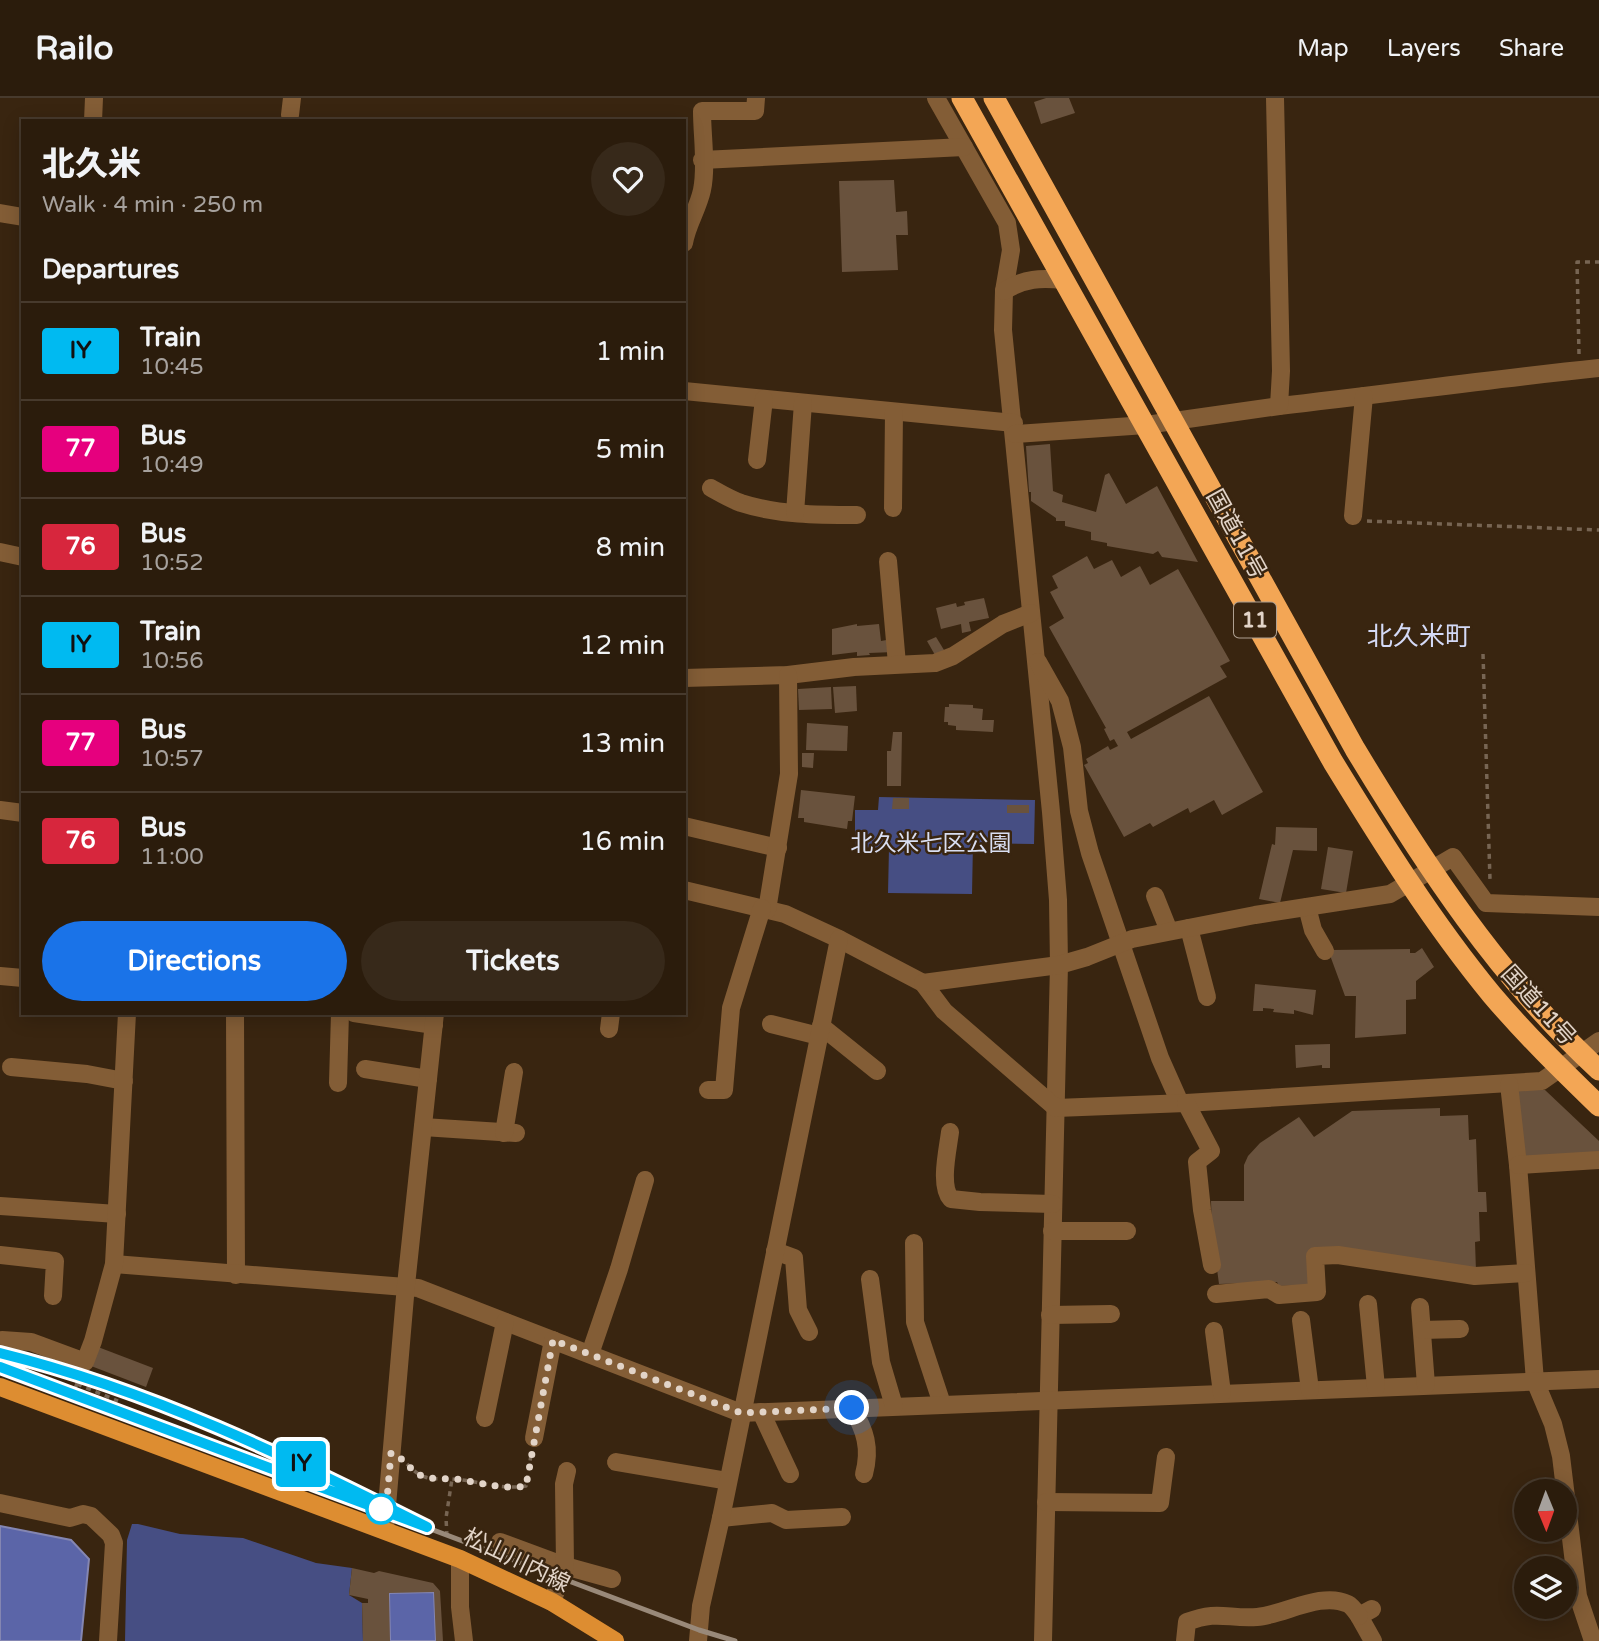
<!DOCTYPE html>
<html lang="en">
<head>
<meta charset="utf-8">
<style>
	body { margin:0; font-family:"Varela Round","Noto Sans JP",sans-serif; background:#37291a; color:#f1f3f6; height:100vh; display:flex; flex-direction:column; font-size:26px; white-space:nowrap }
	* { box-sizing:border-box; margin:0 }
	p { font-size:23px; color:#a6a19d }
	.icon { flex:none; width:38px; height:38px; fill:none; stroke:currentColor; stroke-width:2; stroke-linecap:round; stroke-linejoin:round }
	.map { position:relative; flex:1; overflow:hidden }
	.panel { position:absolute; left:21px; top:21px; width:665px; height:896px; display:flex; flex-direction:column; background:#2b1c0c; border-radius:0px; box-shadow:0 4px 18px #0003,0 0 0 2px #473a2d }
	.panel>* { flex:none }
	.badge { padding:0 14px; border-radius:5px; font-size:24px; line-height:46px }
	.needle { width:46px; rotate:179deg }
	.tools { position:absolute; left:1514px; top:1381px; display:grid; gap:14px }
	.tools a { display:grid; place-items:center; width:63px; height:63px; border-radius:50%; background:#2b1c0c; box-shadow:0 4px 18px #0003,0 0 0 2px #473a2d; font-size:35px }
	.you { position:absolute; width:35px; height:35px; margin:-18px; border:5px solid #fff; border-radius:50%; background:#1a73e8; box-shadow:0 0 0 10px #1a73e833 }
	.map>.badge { position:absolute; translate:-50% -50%; box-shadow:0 0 0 4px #fff }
	h2 { padding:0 21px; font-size:26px; line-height:63px }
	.round { display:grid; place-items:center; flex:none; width:74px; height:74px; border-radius:37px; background:#37291a }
	.overview { display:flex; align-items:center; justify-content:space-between; height:119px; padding:0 21px }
	h1 { font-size:33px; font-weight:800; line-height:52px }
	.cta { display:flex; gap:14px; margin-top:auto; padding:14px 21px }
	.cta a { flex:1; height:80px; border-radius:42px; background:#1a73e8; color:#fff; font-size:28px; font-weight:800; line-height:80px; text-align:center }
	.cta a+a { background:#37291a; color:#f1f3f6 }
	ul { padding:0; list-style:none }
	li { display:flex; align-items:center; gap:21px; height:98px; padding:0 21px; border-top:2px solid #473a2d }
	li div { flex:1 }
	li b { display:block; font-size:26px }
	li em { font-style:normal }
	li .badge { min-width:77px; font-weight:700; text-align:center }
	header { display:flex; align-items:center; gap:42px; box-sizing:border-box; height:98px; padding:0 35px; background:#2b1c0c; border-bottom:2px solid #473a2d }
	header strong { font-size:33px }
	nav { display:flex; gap:38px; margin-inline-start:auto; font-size:24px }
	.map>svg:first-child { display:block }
	.green { fill:#464e83 }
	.water { fill:#5b65a8; stroke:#8486b2; stroke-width:2 }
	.building { fill:#69523d }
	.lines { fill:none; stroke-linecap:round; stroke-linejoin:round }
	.path { stroke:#776553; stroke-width:3.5; stroke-dasharray:5 5; stroke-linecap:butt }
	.minor { stroke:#835d36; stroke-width:18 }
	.major { stroke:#dd8d31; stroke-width:18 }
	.highway { stroke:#f3a655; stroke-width:21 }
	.rail { stroke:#998979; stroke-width:5 }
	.line-casing { stroke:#fff; stroke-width:16 }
	.line { stroke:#00baf1; stroke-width:10 }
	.walk { stroke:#e2d4c8; stroke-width:7; stroke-dasharray:0 12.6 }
	.stop-dot { fill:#fff; stroke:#00baf1; stroke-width:3.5 }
	.labels { text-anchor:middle; stroke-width:5; stroke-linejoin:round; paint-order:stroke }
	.shield { fill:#392510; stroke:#afa091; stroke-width:2 }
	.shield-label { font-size:21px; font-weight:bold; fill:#e2d4c8 }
	.street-label { font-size:23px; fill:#e2d4c8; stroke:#392510 }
	.park-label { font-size:23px; fill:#d9def1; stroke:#392510 }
	.quarter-label { font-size:26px; fill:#d4daf7; stroke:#392510 }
</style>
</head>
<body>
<header>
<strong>Railo</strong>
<nav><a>Map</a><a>Layers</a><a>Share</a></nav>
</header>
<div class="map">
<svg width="1599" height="1543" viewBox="0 0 1599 1543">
	<rect width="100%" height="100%" fill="#392510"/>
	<!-- green -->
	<g class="green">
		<polygon points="879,699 1035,702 1034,746 973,745 972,796 888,795 889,750 855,749 855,712 878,712"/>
		<polygon points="132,1426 138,1426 180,1436 243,1440 316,1465 352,1470 349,1497 362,1505 363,1543 125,1543 127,1442"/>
	</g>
	<!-- water -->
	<g class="water">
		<polygon points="0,1428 71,1442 89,1461 81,1543 0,1543"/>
		<polygon points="434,1494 436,1543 390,1543 389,1495"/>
	</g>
	<!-- building -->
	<g class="building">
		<polygon points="1046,0 1069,0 1075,15 1041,26 1034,4"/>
		<polygon points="894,82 896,114 907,113 908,137 896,137 898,172 842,174 839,83"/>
		<polygon points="1050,346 1053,393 1063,397 1062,404 1096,414 1105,377 1109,375 1126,406 1157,388 1198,464 1162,459 1158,453 1153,456 1107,448 1107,445 1091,442 1091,434 1065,428 1065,423 1056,423 1056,420 1031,403 1031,394 1029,394 1026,348"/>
		<polygon points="1087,458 1094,471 1112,462 1121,479 1140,468 1150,487 1178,471 1230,563 1220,568 1227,579 1127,634 1131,641 1209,598 1263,694 1222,717 1214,702 1190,715 1188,710 1153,729 1150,725 1124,739 1084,667 1088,665 1086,661 1108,648 1110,652 1118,648 1114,641 1110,643 1104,631 1106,630 1049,529 1064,520 1050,494 1058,490 1052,478"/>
		<polygon points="984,500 989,520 969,524 971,533 962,535 961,526 941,531 936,510 956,505 957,509 965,507 964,504"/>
		<polygon points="857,526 857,528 879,526 881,543 892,541 894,554 869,555 870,557 857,558 857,554 832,557 832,531"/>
		<polygon points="936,539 944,552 935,557 927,543"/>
		<polygon points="856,588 857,613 835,615 833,589"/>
		<polygon points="831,589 832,611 799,612 798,591"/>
		<polygon points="949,606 973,607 973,610 983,611 982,622 994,622 993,634 956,632 956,628 948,627 948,624 944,624 945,609 949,609"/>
		<polygon points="807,625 848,628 847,653 806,652"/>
		<polygon points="893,634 902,634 901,688 887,688 887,653 891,653"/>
		<polygon points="802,655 814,655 813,670 802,669"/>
		<polygon points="801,692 855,698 852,723 848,723 847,731 804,724 804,720 798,720"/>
		<polygon points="893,700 909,700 909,711 892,711"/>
		<rect x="1007" y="707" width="22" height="8"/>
		<polygon points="1276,729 1317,730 1317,753 1293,752 1280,805 1259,801 1272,746 1275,747"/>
		<polygon points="1328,749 1353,753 1346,795 1321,791"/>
		<polygon points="1422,850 1434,869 1416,883 1416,901 1406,902 1406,936 1355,940 1356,898 1345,898 1331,860 1331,852 1410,851 1410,855 1415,855"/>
		<polygon points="1255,886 1316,892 1313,917 1294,912 1294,916 1273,914 1274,911 1263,910 1263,913 1253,913"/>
		<polygon points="1330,946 1330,970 1322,970 1322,967 1296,970 1295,947"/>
		<polygon points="1515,992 1545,992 1599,1043 1599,1054 1521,1059"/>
		<polygon points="1440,1010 1440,1018 1468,1017 1469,1042 1476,1041 1478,1094 1486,1094 1487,1114 1479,1114 1480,1143 1475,1144 1476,1173 1311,1151 1312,1187 1279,1188 1277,1184 1219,1186 1212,1134 1211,1103 1244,1103 1244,1067 1248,1058 1260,1045 1299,1019 1314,1039 1352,1013"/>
		<polygon points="98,1249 153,1270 146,1289 91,1268"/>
		<polygon points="352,1470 374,1475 379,1473 433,1485 440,1493 443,1543 436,1543 434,1494 389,1495 390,1543 363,1543 362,1505 368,1505 368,1501 349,1497"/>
	</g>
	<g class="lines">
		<!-- path -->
		<g class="path">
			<polyline points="1579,256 1577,164 1599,164"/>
			<polyline points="1367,423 1599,432"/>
			<polyline points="1483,556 1490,782"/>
			<polyline points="77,1286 118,1303"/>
			<polyline points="72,1299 79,1280"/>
			<path d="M407,1366C412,1371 418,1377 425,1379C434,1382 444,1380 453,1381C479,1383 501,1392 526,1388L531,1357"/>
			<polyline points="447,1438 446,1420 452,1381"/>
		</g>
		<!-- minor -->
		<g class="minor">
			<polyline points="936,0 1007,125 1011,152 1004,193 1003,232 1051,714 1058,802 1059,867 1043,1543"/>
			<polyline points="290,17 292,0"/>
			<polyline points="93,23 94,0"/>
			<polyline points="702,62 964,49"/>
			<polyline points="0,115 23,119"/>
			<path d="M684,145C687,126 698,111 702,92C707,68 702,38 702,13H755L756,0"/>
			<path d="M1004,193C1025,180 1040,180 1064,182"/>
			<polyline points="684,293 1014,325"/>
			<path d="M1279,308C1386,296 1492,281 1599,270"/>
			<polyline points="1015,336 1146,327 1279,308 1281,273 1275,0"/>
			<polyline points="757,362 764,301"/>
			<path d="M711,390C720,395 730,401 741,405C778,417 818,417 857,417"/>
			<polyline points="893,410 894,314"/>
			<polyline points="795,415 803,305"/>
			<polyline points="1353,418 1364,298"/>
			<polyline points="0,454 23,459"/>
			<polyline points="888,463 897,566"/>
			<polyline points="1038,564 1060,603 1072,649 1079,713 1090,755 1160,960 1180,1005"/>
			<polyline points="684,580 788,577 854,569 935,565 953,558 1003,526 1031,515"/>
			<polyline points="0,712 23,715"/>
			<polyline points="684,728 778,750"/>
			<polyline points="684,792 785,816 839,841 923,885 944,913 1056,1010 1186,1005 1542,983 1599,943"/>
			<polyline points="1155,798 1169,833"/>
			<polyline points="1307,809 1313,832 1325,853"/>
			<polyline points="767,812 789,676 788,577"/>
			<polyline points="1189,830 1207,899"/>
			<polyline points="0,878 23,880"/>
			<polyline points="923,885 1059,867 1087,859 1132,841 1255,817 1390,796 1453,759 1486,805 1599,809"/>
			<polyline points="235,915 236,1177"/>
			<polyline points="354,915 434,927"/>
			<polyline points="771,926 819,938"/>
			<polyline points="821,928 877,973"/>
			<polyline points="609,931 611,915"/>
			<polyline points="11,969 87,976 124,983"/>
			<polyline points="365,971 428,981"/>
			<polyline points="338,985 340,915"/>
			<polyline points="1509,986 1518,1067 1535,1283 1553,1326 1561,1358 1578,1498 1593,1543"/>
			<polyline points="708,992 724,992 731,910 762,810"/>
			<polyline points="1186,1005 1211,1053 1197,1064 1202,1112 1212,1167"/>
			<polyline points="423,1029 516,1035"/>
			<path d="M950,1034C948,1051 939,1088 951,1101L980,1104L1053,1106"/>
			<polyline points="504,1035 514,974"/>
			<polyline points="1518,1067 1599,1062"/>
			<polyline points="0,1108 117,1116"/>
			<polyline points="1052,1133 1127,1133"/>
			<polyline points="914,1145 915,1224 942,1306"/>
			<polyline points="775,1153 794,1160 798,1212 809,1234"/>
			<polyline points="0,1157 55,1163 53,1198"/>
			<polyline points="114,1166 418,1190 741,1315 1599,1281"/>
			<polyline points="870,1181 881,1264 894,1308"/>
			<polyline points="1216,1196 1269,1191 1279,1197 1317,1194 1315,1158 1338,1157 1475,1178 1526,1175"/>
			<polyline points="1368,1206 1376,1289"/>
			<polyline points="1420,1209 1426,1287"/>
			<polyline points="1050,1217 1111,1216"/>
			<polyline points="1301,1222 1310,1292"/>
			<polyline points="1422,1232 1460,1231"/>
			<polyline points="1214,1233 1222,1295"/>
			<polyline points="2,1242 31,1244 85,1264 93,1243 114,1166 127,915"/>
			<polyline points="590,1256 619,1171 645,1082"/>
			<path d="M852,1310C865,1332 871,1350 864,1376"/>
			<polyline points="761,1314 790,1376"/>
			<polyline points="485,1320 505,1224"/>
			<polyline points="534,1340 553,1242"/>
			<polyline points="616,1364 728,1383"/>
			<polyline points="1046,1404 1160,1405 1166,1359"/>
			<polyline points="0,1405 70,1420 83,1416 91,1418 111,1437 114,1445 108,1543"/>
			<polyline points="721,1420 772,1415 786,1422 842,1419"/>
			<polyline points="385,1431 406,1187 435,915"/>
			<polyline points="500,1444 565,1468 612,1481"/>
			<polyline points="460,1461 460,1509 464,1543"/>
			<polyline points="552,1504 565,1468 564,1386 567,1373"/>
			<polyline points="1372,1511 1359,1518 1373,1543"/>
			<polyline points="698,1543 701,1508 721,1420 839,841"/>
			<path d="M1185,1543L1187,1524C1218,1512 1227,1521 1257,1519C1284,1517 1321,1493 1348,1506C1352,1508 1356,1514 1359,1518"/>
		</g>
		<!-- major -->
		<polyline class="major" points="0,1289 460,1461 552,1504 615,1543"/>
		<!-- highway -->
		<g class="highway">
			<path d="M962,0L1333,664C1382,744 1432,824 1492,897C1525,936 1562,972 1599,1008"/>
			<path d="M994,0L1355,651C1425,767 1499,880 1599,972"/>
		</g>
		<!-- rail -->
		<g class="rail">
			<path d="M0,1255C121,1285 237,1335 348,1390"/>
			<polyline points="0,1269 699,1532 735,1543"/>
		</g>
	</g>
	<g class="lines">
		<!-- line casing -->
		<g class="line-casing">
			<path id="line" d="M0,1255C150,1292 289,1359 427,1429L0,1269"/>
		</g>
		<!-- line -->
		<use href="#line" class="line"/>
		<!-- walk -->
		<path class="walk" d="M381,1411L386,1413L391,1355C406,1361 409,1372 422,1378C432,1382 444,1380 455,1381C480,1384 501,1392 526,1388L553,1242L741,1315L852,1310"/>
	</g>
	<!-- markers -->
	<circle class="stop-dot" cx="381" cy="1411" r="14"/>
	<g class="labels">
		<!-- shield labels -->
		<rect class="shield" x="1234" y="504.5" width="42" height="35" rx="5"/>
		<g class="shield-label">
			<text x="1255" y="529">11</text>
		</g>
		<!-- street labels -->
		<g class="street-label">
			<text transform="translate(1237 436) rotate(61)" y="8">国道11号</text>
			<text transform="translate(1539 907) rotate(48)" y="8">国道11号</text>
			<text transform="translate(517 1462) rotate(26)" y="8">松山川内線</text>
		</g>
		<!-- park labels -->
		<g class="park-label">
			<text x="931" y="753">北久米七区公園</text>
		</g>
		<!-- quarter labels -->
		<g class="quarter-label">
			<text x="1419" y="547">北久米町</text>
		</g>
	</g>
</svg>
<div class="tools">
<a><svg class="needle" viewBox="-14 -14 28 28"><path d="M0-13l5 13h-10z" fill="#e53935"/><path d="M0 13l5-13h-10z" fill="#a6a19d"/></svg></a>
<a><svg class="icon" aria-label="layers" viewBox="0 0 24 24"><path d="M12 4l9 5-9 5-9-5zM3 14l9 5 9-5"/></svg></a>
</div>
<div class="you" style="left:852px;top:1310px"></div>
<b class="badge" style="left:301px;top:1366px;background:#00baf1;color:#111">IY</b>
<section class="panel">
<div class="overview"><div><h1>北久米</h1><p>Walk · 4 min · 250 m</p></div><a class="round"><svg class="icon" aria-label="heart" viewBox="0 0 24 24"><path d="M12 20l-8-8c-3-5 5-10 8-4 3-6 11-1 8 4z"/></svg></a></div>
<h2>Departures</h2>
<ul>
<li><span class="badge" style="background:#00baf1;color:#111">IY</span><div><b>Train</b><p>10:45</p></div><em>1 min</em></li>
<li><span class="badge" style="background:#e6007e;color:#fff">77</span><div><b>Bus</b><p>10:49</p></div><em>5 min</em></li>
<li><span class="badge" style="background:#d7263d;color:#fff">76</span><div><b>Bus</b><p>10:52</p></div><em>8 min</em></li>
<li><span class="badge" style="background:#00baf1;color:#111">IY</span><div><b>Train</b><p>10:56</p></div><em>12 min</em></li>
<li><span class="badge" style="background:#e6007e;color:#fff">77</span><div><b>Bus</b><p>10:57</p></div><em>13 min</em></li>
<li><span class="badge" style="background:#d7263d;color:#fff">76</span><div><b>Bus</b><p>11:00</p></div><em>16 min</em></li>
</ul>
<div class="cta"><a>Directions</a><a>Tickets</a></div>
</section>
</div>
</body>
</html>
